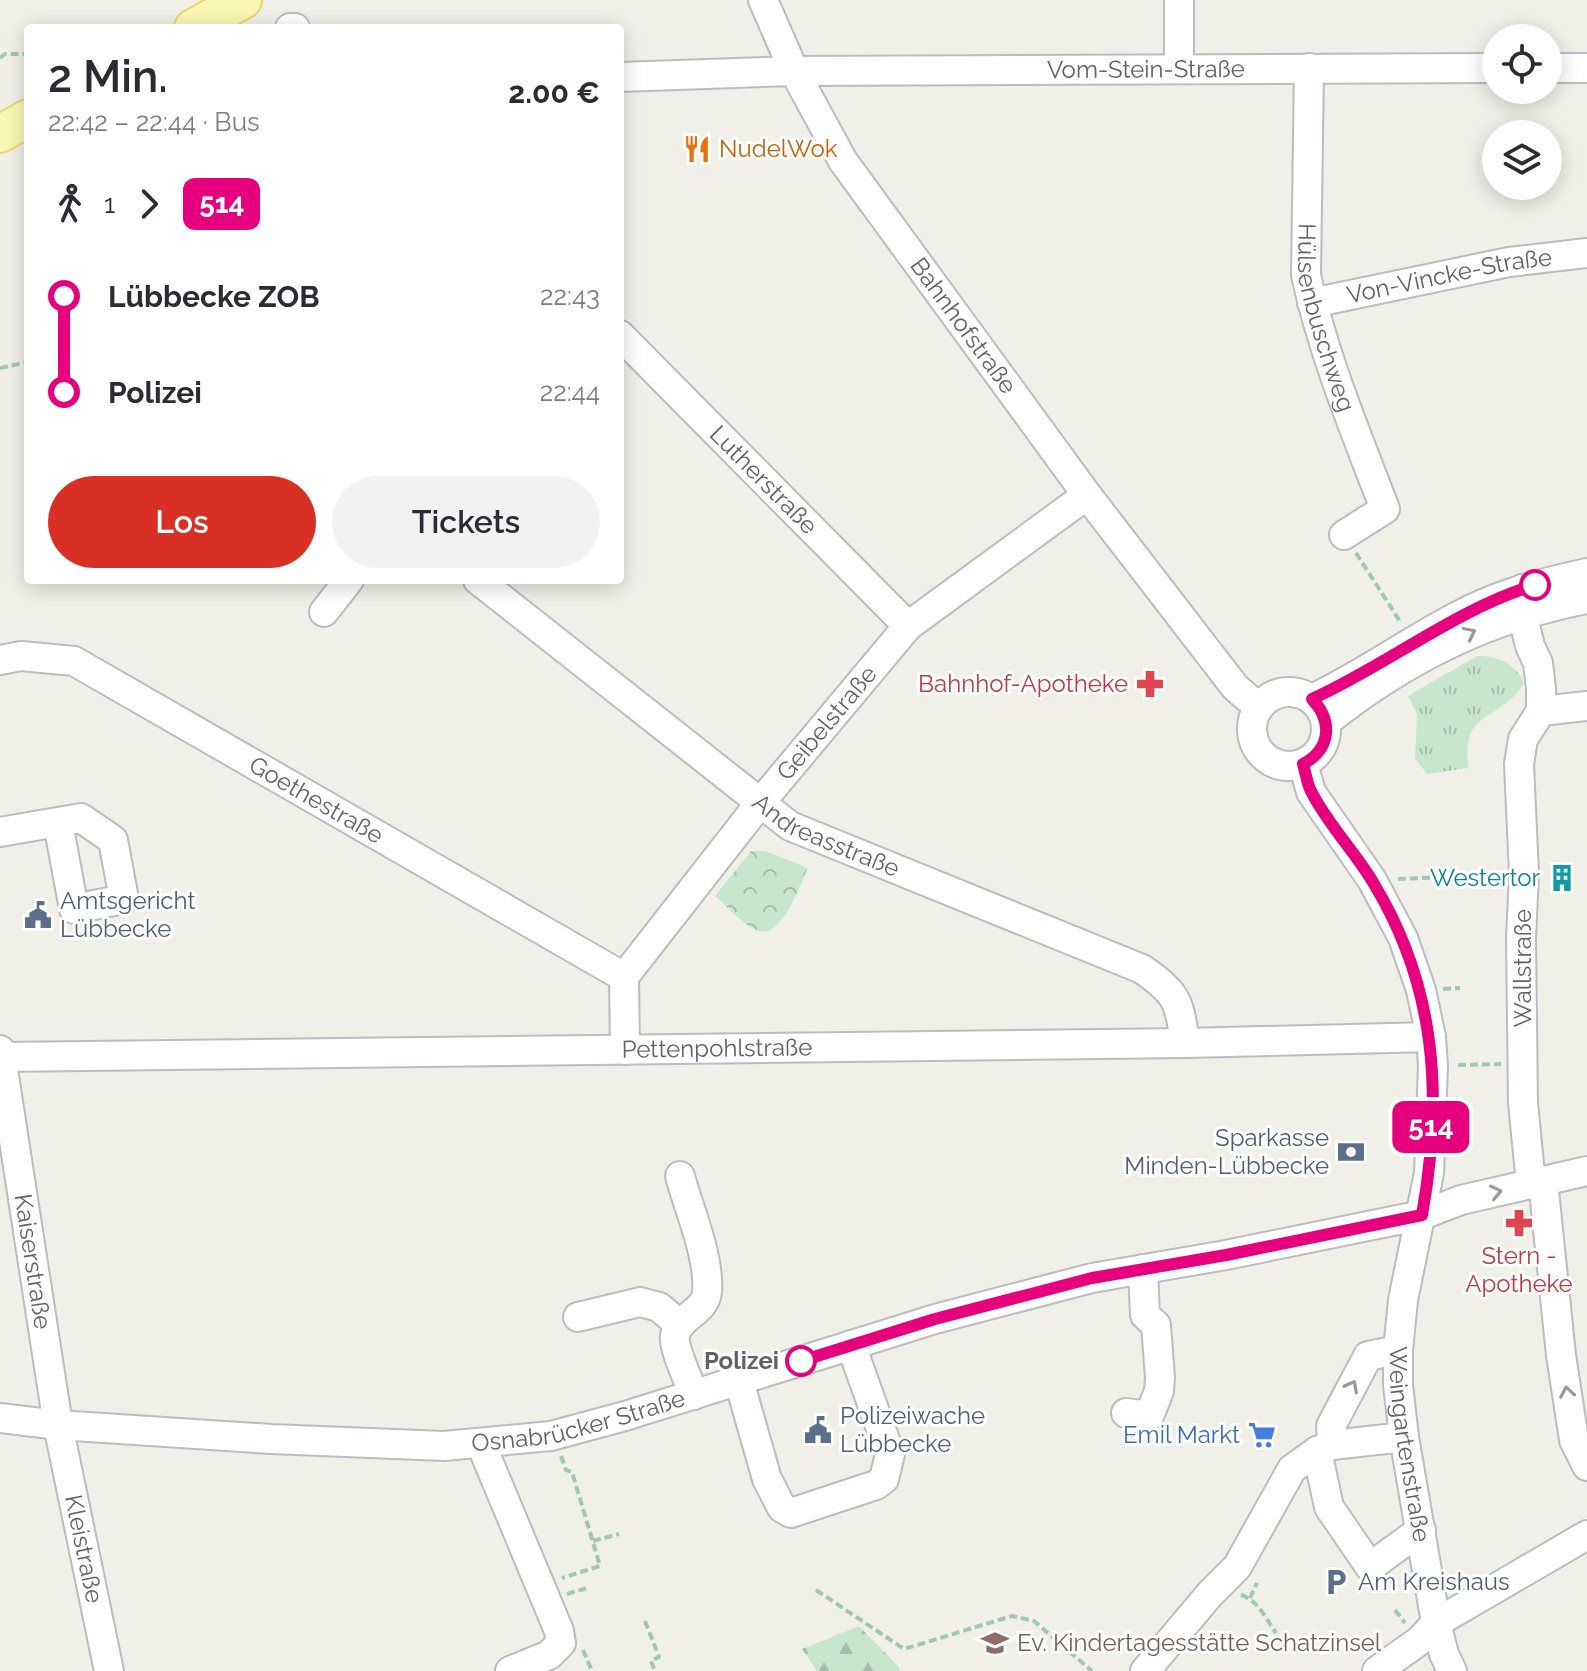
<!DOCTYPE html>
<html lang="de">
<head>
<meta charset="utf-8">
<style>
	body { margin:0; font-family:Raleway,sans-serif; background:#f2f2f3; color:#2b2b33; height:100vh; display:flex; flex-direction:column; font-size:30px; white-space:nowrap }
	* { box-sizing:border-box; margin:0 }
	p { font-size:26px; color:#7c7c81 }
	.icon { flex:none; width:44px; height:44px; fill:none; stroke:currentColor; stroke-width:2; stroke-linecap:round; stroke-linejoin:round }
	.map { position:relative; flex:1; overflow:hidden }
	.drawer { position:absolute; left:24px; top:24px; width:600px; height:560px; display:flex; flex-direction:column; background:#fff; border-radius:8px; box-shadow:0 4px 20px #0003 }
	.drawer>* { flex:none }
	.badge { padding:0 16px; border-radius:12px; font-size:28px; line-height:52px }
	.fabs { position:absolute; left:1482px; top:24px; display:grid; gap:16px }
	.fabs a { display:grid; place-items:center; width:80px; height:80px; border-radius:50%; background:#fff; box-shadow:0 4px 20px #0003; font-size:40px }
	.map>.badge { position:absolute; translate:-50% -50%; box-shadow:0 0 0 4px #fff }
	.legs { display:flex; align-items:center; gap:12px; height:88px; padding:0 24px; font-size:26px }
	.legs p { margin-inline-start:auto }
	.summary { display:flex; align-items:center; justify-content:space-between; height:136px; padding:0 24px }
	h1 { font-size:44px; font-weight:600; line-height:60px }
	.action { display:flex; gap:16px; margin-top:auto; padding:16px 24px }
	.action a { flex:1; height:92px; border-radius:48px; background:#d93025; color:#fff; font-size:32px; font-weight:600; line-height:92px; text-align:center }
	.action a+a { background:#f2f2f3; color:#2b2b33 }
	ul { padding:0 24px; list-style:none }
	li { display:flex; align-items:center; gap:28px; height:96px; font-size:30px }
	li i { display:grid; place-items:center; width:12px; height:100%; margin:0 10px; background:currentColor }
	li i::after { content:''; width:20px; height:20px; margin:-10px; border:6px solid; border-radius:50%; background:#fff }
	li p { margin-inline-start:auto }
	li:first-child i { background:linear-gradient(#0000 50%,currentColor 0) }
	li:last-child i { background:linear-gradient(currentColor 50%,#0000 0) }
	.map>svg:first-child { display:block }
	.grass { fill:url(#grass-tufts) }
	.forest { fill:url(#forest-firs) }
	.park { fill:url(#park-crowns) }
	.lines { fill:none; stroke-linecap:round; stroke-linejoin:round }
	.minor-casing { stroke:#babcc1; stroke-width:32 }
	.major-casing { stroke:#e9d568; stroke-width:40 }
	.path { stroke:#a0c7b0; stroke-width:4; stroke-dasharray:8 4; stroke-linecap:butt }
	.minor { stroke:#fff; stroke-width:28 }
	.major { stroke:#faf7b4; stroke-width:36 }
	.oneway { stroke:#97999c }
	.line-1-casing { stroke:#fff; stroke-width:18 }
	.line-1 { stroke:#e6007e; stroke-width:12 }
	.stop-1-dot { fill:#fff; stroke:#e6007e; stroke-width:4 }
	.labels { text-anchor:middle; stroke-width:6; stroke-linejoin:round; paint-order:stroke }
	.street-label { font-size:24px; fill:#5f6267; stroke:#fff }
	.food-label { font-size:24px; fill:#c56008; stroke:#fff; text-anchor:start }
	.health-label { font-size:24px; fill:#be3a42; stroke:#fff; text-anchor:end }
	.culture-label { font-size:24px; fill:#0d838f; stroke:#fff; text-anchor:end }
	.service-label { font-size:24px; fill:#4e5e75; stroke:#fff; text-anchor:start }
	.stop-label { font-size:24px; font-weight:bold; fill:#5f6267; stroke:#fff; text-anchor:end }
	.shop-label { font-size:24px; fill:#366cbe; stroke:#fff; text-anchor:end }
	.education-label { font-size:24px; fill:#785e54; stroke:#fff; text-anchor:start }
</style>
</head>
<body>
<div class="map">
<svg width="1587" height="1671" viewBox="0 0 1587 1671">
	<defs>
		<pattern id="grass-tufts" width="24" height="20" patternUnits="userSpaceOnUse" patternTransform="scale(2)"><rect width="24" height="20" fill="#c7e6cb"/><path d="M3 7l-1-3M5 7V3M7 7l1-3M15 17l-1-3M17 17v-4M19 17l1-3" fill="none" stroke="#a5bea9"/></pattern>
		<pattern id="forest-firs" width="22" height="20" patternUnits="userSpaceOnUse" patternTransform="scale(2)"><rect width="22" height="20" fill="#c7e6cb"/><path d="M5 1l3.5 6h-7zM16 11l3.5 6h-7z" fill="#a5bea9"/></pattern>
		<pattern id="park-crowns" width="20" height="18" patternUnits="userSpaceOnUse" patternTransform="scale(2)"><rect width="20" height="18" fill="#c7e6cb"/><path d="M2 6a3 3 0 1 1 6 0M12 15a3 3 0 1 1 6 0" fill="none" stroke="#a5bea9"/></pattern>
	</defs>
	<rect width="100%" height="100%" fill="#f0f0e8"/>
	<!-- grass -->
	<path class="grass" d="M1477,656C1498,656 1515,663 1524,683C1509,710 1478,713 1470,735C1466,745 1468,758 1468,768L1427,774L1415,758L1417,714L1408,696Z"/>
	<!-- forest -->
	<polygon class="forest" points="859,1626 898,1666 900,1671 817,1671 802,1649"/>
	<!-- park -->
	<path class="park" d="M751,851H765L808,868C799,886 781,944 754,929C740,922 727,906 715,896Z"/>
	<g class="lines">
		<!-- minor casing -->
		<g class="minor-casing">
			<g id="minor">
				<path id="s1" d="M763,0L794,71L843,161L1087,495L1235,687L1258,707"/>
				<polyline points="290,28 295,28"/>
				<polyline points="1179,68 1179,0"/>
				<path id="s2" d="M1309,68L1306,275C1323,355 1356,433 1385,509L1344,535"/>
				<polyline points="1548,68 1587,68"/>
				<path id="s3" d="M620,77L794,71L1496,68"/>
				<path id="s4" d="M1312,303L1509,262L1587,253"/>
				<path id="s5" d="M620,335L908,626"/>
				<path id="s6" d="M478,580L790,826L1142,969C1178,994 1179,1001 1185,1043"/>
				<polyline points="1522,589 1522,613 1530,646 1538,663 1541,688 1541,711 1523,739 1519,764 1524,874 1521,938 1523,1103 1531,1184"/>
				<polyline points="324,612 349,580"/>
				<path id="s7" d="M0,660L21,656L74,661L624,977"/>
				<circle cx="1289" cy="729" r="37"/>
				<path d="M1312,699C1363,675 1408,642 1458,616C1498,594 1542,583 1587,573"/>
				<polyline points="1541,711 1587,706"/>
				<path d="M1326,722C1405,659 1488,618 1587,599"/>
				<path id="s8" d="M1303,764L1311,792L1372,880L1403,938L1421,990L1431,1037L1433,1066L1429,1173L1403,1300L1398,1350V1385L1404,1437L1436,1623L1444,1654L1452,1671"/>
				<polyline points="0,832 81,818 113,840 124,899 74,909 58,823"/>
				<path id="s9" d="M0,1050L58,1425L109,1671"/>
				<path id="s10" d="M625,1050L624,977L760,803L908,626L1087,495"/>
				<path id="s11" d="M1,1057L1185,1043L1431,1037"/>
				<path d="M680,1176C689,1210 710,1257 707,1292C705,1313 678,1316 675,1336C673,1348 689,1381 694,1395"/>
				<polyline points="1543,1181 1561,1355 1574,1440 1587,1466"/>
				<polyline points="578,1317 640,1302 659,1307 679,1324"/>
				<polyline points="739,1381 767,1479 782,1508 791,1513 876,1485 884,1479 890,1454 851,1345"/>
				<polyline points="1126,1413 1149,1416 1159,1391 1160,1378 1156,1325 1145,1315 1143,1269"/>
				<path id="s12" d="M0,1418L58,1425L271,1439L444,1446L551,1436L625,1416L935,1319L1092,1278L1226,1255L1422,1215L1461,1200L1587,1171"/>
				<polyline points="481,1444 559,1631 561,1643 549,1655 510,1671"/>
				<polyline points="1332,1445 1331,1426 1368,1356 1398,1350"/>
				<polyline points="1317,1451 1329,1507 1370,1567 1421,1530"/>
				<polyline points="1145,1671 1210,1594 1237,1567 1292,1469 1317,1451 1332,1445 1404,1437"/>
				<polyline points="1377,1671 1419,1641 1436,1623 1587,1535"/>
			</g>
		</g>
		<!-- major casing -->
		<g class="major-casing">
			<g id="major">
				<polyline points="193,28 243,0"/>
				<polyline points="0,134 28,118"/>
			</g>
		</g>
		<!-- path -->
		<g class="path">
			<polyline points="0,58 5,54 28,54"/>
			<polyline points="0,368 28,362"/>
			<polyline points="1356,553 1401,623"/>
			<polyline points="1398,879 1502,875"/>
			<polyline points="1443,989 1460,988"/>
			<polyline points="1458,1065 1501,1064"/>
			<polyline points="561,1456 566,1470 572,1472 600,1566 562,1578"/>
			<polyline points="593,1541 619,1534"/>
			<polyline points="816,1590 904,1649 1012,1616 1034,1621 1092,1671"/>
			<polyline points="567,1594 587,1588"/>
			<path d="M1241,1595C1258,1600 1266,1619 1276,1633"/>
			<polyline points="1250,1598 1257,1583"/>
			<polyline points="1395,1610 1405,1623"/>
			<polyline points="645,1621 659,1657 651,1661 655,1671"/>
			<polyline points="583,1650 592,1671"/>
		</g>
		<!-- minor -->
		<use href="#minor" class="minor"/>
		<!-- major -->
		<use href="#major" class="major"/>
	</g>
	<!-- one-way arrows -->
	<defs><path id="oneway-chevron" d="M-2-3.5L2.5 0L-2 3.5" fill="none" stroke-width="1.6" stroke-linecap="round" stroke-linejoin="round" transform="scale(2)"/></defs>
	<g class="oneway">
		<use href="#oneway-chevron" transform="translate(1470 633) rotate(-26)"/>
		<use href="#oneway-chevron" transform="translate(1496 1192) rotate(-13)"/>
		<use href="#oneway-chevron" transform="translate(1352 1386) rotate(-62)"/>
		<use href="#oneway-chevron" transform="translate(1567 1392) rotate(-99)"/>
	</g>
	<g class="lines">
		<!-- line-1 casing -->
		<g class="line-1-casing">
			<path id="line-1" d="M801,1361L935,1319L1092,1278L1226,1255L1422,1215C1443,1098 1437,988 1374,884C1356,853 1329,826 1312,793C1307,785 1306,774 1303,764C1331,749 1333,721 1312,699C1389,664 1454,610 1535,585"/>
		</g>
		<!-- line-1 -->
		<use href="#line-1" class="line-1"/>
	</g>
	<!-- icons -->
	<defs>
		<g id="restaurant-bare" transform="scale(2.16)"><path d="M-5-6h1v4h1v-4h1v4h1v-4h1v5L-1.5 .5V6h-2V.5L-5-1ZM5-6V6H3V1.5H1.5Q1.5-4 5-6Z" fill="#e8710a" stroke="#fff" stroke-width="2.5" paint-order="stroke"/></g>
		<g id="pharmacy-bare" transform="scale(2.16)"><path d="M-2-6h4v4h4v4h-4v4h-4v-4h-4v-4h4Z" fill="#e0444e" stroke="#fff" stroke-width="2.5" paint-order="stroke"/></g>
		<g id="building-bare" transform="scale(2.16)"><path d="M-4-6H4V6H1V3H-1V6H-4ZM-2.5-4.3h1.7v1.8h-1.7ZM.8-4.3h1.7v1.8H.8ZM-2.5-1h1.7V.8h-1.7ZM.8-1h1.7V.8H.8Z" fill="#0f9aa8" stroke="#fff" stroke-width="2.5" paint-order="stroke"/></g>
		<g id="civic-bare" transform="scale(2.16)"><path d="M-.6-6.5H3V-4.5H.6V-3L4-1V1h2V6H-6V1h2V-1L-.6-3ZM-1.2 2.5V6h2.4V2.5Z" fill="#5c6f8a" stroke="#fff" stroke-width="2.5" paint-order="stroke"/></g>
		<g id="bank-bare" transform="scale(2.16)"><path d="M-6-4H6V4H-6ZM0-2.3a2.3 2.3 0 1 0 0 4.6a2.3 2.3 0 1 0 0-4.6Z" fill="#5c6f8a" stroke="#fff" stroke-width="2.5" paint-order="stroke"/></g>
		<g id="supermarket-bare" transform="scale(2.16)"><path d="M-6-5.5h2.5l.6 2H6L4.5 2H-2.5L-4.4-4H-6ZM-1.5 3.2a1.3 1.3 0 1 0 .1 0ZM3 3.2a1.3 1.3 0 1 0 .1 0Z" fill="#3f7fe0" stroke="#fff" stroke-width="2.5" paint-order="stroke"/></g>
		<g id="parking-bare" transform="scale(2.16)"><path d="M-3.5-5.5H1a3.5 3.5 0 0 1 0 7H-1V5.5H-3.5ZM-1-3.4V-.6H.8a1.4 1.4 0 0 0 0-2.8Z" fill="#5c6f8a" stroke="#fff" stroke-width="2.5" paint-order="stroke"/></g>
		<g id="school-bare" transform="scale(2.16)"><path d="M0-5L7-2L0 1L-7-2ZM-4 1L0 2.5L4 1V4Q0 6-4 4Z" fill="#8d6e63" stroke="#fff" stroke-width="2.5" paint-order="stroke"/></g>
	</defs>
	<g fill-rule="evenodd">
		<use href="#restaurant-bare" x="697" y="149"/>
		<use href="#pharmacy-bare" x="1150" y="684"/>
		<use href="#building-bare" x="1562" y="878"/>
		<use href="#civic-bare" x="38" y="915"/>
		<use href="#bank-bare" x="1351" y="1152"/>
		<use href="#pharmacy-bare" x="1519" y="1223"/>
		<use href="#civic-bare" x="818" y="1430"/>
		<use href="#supermarket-bare" x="1262" y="1435"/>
		<use href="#parking-bare" x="1336" y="1582"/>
		<use href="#school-bare" x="995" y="1643"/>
	</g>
	<!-- markers -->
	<g class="stop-1-dot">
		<circle cx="1535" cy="585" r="14"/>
		<circle cx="801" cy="1361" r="14"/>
	</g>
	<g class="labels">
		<!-- street labels -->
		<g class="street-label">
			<text dy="8" stroke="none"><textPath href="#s3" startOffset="526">Vom-Stein-Straße</textPath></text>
			<text dy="8" stroke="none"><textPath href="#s4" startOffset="140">Von-Vincke-Straße</textPath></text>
			<text dy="8" stroke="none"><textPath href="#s2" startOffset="252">Hülsenbuschweg</textPath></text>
			<text dy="8" stroke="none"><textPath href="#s1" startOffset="384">Bahnhofstraße</textPath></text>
			<text dy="8" stroke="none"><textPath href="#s5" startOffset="204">Lutherstraße</textPath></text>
			<text dy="8" stroke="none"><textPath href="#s10" startOffset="398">Geibelstraße</textPath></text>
			<text dy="8" stroke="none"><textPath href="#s7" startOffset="354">Goethestraße</textPath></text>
			<text dy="8" stroke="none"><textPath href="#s6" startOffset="434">Andreasstraße</textPath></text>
			<text transform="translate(1523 968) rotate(-90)" y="8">Wallstraße</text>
			<text dy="8" stroke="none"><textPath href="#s11" startOffset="716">Pettenpohlstraße</textPath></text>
			<text dy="8" stroke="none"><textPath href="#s9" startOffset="214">Kaiserstraße</textPath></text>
			<text dy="8" stroke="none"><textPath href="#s12" startOffset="582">Osnabrücker Straße</textPath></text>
			<text dy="8" stroke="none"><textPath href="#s8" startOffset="716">Weingartenstraße</textPath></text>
			<text dy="8" stroke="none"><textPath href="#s9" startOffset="506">Kleistraße</textPath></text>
		</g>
		<!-- food labels -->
		<g class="food-label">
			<text x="719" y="157">NudelWok</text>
		</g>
		<!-- health labels -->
		<g class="health-label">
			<text x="1128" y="692">Bahnhof-Apotheke</text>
			<text x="1519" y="1264" text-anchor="middle">Stern -<tspan x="1519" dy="28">Apotheke</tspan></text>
		</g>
		<!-- culture labels -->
		<g class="culture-label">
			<text x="1540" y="886">Westertor</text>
		</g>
		<!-- service labels -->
		<g class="service-label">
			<text x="60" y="909">Amtsgericht<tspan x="60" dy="28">Lübbecke</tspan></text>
			<text x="1329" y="1146" text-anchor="end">Sparkasse<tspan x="1329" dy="28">Minden-Lübbecke</tspan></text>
			<text x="840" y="1424">Polizeiwache<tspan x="840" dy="28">Lübbecke</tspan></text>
			<text x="1358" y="1590">Am Kreishaus</text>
		</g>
		<!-- stop labels -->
		<g class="stop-label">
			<text x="779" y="1369">Polizei</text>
		</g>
		<!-- shop labels -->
		<g class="shop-label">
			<text x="1240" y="1443">Emil Markt</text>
		</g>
		<!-- education labels -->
		<g class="education-label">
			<text x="1017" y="1651">Ev. Kindertagesstätte Schatzinsel</text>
		</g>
	</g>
</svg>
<div class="fabs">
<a><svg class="icon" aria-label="locate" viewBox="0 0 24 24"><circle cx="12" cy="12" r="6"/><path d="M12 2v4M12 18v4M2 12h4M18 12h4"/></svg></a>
<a><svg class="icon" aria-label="layers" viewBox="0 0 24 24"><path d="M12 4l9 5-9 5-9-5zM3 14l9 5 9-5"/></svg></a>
</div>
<b class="badge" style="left:1431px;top:1127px;background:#e6007e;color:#fff">514</b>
<section class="drawer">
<div class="summary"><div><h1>2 Min.</h1><p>22:42 – 22:44 · Bus</p></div><b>2.00 €</b></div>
<div class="legs"><svg class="icon" aria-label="walk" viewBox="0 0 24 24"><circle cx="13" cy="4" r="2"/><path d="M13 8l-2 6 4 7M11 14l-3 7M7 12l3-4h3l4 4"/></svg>1<svg class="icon" aria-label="forward" viewBox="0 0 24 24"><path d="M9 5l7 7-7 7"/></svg><b class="badge" style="background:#e6007e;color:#fff">514</b></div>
<ul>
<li><i style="color:#e6007e"></i><b>Lübbecke ZOB</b><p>22:43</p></li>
<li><i style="color:#e6007e"></i><b>Polizei</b><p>22:44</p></li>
</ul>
<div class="action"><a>Los</a><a>Tickets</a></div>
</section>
</div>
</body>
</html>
